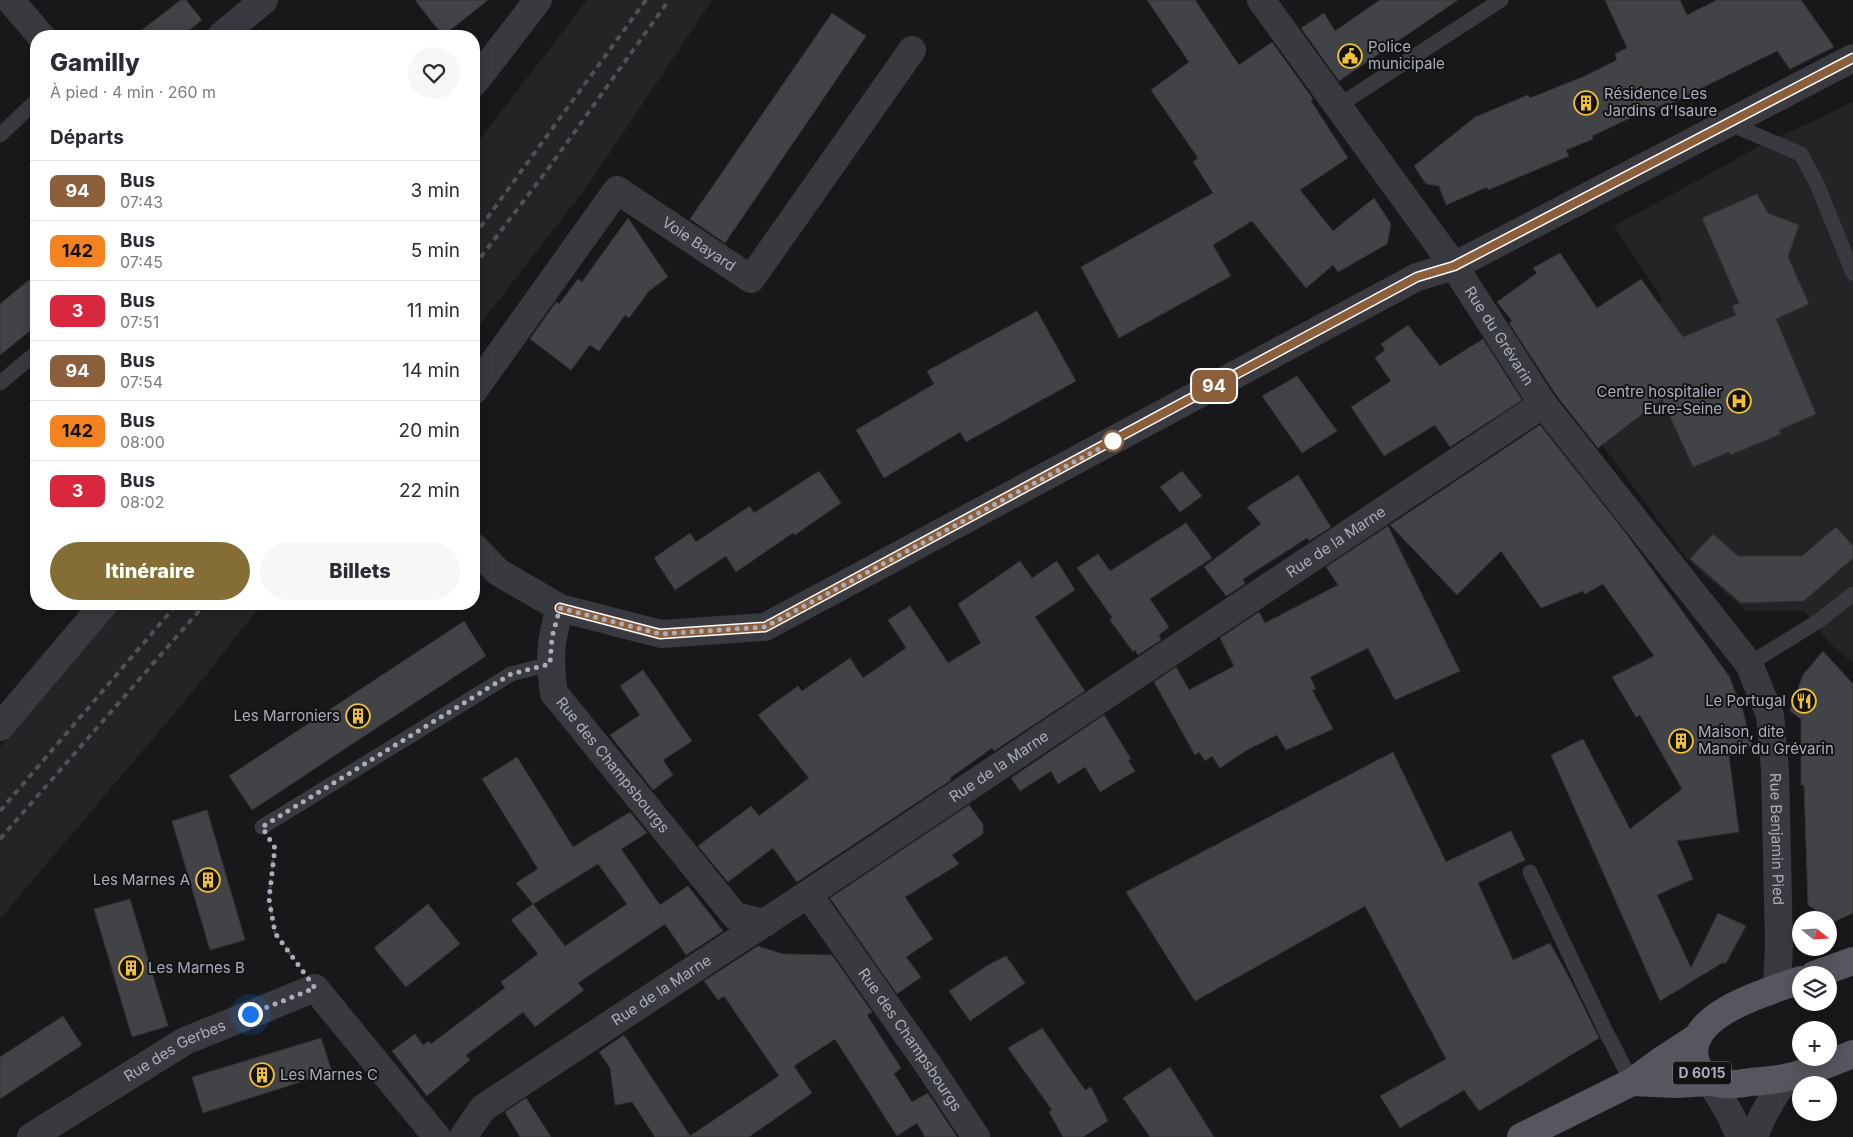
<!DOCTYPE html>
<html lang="fr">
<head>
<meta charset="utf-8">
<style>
	body { margin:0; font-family:Inter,sans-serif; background:#f7f7f7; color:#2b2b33; height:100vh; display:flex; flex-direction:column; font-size:19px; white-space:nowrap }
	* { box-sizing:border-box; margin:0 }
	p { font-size:16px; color:#7c7c81 }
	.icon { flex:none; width:28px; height:28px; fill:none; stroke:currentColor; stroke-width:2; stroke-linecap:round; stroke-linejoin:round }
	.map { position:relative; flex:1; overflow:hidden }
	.drawer { position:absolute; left:30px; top:30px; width:450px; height:580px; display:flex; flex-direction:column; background:#fff; border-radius:20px; box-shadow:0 2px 12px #0003 }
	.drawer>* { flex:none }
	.badge { padding:0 10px; border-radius:8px; font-size:18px; line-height:32px }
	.needle { width:32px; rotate:108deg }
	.tools { position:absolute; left:1792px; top:911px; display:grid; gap:10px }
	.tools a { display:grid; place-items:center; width:45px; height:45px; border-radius:50%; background:#fff; box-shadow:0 2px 12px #0003; font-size:25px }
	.you { position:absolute; width:25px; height:25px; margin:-12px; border:4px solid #fff; border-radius:50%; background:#1a73e8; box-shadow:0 0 0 8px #1a73e833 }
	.map>.badge { position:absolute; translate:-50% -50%; box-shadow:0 0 0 2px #fff }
	h2 { padding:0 20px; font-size:19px; line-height:45px }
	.round { display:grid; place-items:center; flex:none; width:52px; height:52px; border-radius:26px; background:#f7f7f7 }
	.summary { display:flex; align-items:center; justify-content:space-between; height:85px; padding:0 20px }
	h1 { font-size:24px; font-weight:800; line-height:38px }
	.primary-button { display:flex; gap:10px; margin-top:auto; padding:10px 20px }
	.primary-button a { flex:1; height:58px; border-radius:30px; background:#846e36; color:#fff; font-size:20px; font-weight:800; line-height:58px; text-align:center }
	.primary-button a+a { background:#f7f7f7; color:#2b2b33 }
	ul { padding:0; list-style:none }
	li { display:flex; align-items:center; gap:15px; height:60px; padding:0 20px; border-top:1px solid #e1e1e2 }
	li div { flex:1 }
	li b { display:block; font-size:19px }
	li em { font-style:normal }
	li .badge { min-width:55px; font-weight:700; text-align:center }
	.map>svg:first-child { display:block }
	.built { fill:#242427 }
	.building { fill:#424347; stroke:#323236 }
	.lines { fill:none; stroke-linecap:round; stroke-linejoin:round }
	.path { stroke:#3f4146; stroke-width:3; stroke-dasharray:2.5 4; stroke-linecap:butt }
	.lane { stroke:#393a3f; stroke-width:15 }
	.street { stroke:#393a3f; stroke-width:28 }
	.primary { stroke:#55565e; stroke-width:28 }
	.rail { stroke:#505158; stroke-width:4; stroke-dasharray:6 5; stroke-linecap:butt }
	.line-casing { stroke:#fff; stroke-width:11 }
	.line { stroke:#8b5e3c; stroke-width:8 }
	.walk { stroke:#aaaeba; stroke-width:5; stroke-dasharray:0 9 }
	.stop-dot { fill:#fff; stroke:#8b5e3c; stroke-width:2.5 }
	.labels { text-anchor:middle; stroke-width:4; stroke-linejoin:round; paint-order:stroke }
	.shield { fill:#131315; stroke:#7d8088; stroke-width:1 }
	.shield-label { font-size:14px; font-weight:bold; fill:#aaaeba }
	.poi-label { font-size:15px; fill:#aaaeba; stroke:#131315; text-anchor:start }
	.street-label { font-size:15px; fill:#aaaeba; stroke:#131315 }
</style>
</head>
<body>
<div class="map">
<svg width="1853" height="1137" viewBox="0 0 1853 1137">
	<rect width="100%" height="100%" fill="#18181a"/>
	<!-- built -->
	<g class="built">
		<polygon points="587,0 712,0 589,184 474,332 474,147"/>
		<polygon points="1853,102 1853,663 1830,644 1805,611 1746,611 1688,560 1602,445 1636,420 1612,381 1586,349 1663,300 1614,226 1760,146"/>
		<polygon points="117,604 262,604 195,689 0,919 0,747"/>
	</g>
	<!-- building -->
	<g class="building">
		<polygon points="181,0 186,0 202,20 182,36 134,36"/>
		<polygon points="415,0 488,0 443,36"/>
		<polygon points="1147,0 1195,0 1239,65 1272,42 1313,99 1311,101 1348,158 1300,190 1333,231 1374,198 1391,224 1387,244 1338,272 1333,265 1306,288 1252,221 1213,245 1231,276 1119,338 1081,267 1213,193 1193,162 1198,158 1151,90 1189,62"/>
		<polygon points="1380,0 1458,0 1339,81 1301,28 1324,13 1335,31"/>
		<polygon points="1605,0 1680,0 1687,15 1717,0 1801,0 1834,47 1790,69 1777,51 1669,104 1668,102 1644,114 1643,112 1592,136 1593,139 1566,150 1569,156 1488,190 1487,187 1446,205 1439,186 1426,184 1414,166 1475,117 1528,95 1530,98 1585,76 1617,60 1615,54 1627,48"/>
		<polygon points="832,13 866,36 725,243 690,219"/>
		<polygon points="1757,194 1768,213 1799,225 1788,257 1809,304 1776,319 1816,414 1779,430 1781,434 1730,455 1729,452 1693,467 1662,399 1598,448 1556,395 1509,323 1512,321 1497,302 1537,273 1533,268 1560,253 1597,308 1641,279 1683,337 1736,315 1732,306 1739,303 1702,218"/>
		<polygon points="628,218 668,277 649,291 629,318 625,315 599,351 590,345 571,370 530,339 556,302 559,304 578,279 582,282"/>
		<polygon points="36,274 36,326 0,355 0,304"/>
		<polygon points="1037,311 1076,381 966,442 960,432 884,478 856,430 934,384 927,371"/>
		<polygon points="1408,325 1440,366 1483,339 1522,400 1450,447 1435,425 1384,456 1351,407 1391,381 1375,358 1385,350 1381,344"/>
		<polygon points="1297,376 1337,431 1302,453 1262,396"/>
		<polygon points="1540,425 1625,532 1729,676 1743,711 1752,746 1729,756 1739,832 1677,841 1693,879 1657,895 1691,968 1718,913 1746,926 1726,963 1722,963 1660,1001 1551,755 1583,739 1630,829 1682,789 1640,715 1636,717 1612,677 1654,656 1603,584 1585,594 1583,591 1541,608 1501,551 1457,595 1390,525"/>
		<polygon points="819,471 841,503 795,535 793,533 736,572 726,556 675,590 654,558 690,533 696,542 750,506 754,513"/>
		<polygon points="1182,471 1202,496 1180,512 1160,487"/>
		<polygon points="1298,475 1331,527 1309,541 1307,538 1243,579 1245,584 1226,596 1204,567 1261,524 1247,507"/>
		<polygon points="1186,523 1212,558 1150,599 1169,627 1159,635 1161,640 1138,655 1135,650 1133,652 1110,620 1112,617 1077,568 1098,554 1110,571"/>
		<polygon points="1388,526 1460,671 1395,700 1368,648 1310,677 1316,689 1312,690 1333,729 1286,750 1277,735 1247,750 1220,768 1212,756 1205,761 1199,752 1195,755 1154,682 1176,667 1189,690 1234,666 1220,638 1259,612 1265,623 1338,585 1326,567"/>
		<polygon points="1836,527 1853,546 1853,558 1804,601 1741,603 1690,559 1713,534 1738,556 1802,556"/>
		<polygon points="1020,561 1032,578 1057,561 1075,590 1035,617 1085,691 994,751 992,748 950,778 951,780 797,882 773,848 728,882 698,846 751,806 759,816 809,778 758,715 798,686 802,691 850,658 863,678 906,648 888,620 910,606 948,663 981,643 958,604"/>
		<polygon points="464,621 486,656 252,810 229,776"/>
		<polygon points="1823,651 1853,684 1853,913 1834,922 1808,905 1804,785 1801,785 1801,719 1790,711 1803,675"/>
		<polygon points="643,670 692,741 663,760 673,775 653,790 610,735 640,715 620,686"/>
		<polygon points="1104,715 1131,759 1128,760 1135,771 1100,792 1085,767 1058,784 1051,771 1020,791 1011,778"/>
		<polygon points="1393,752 1446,862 1511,831 1525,860 1478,883 1513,960 1550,943 1573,985 1599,1038 1479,1111 1464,1090 1400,1128 1380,1096 1446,1059 1365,906 1195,1001 1126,892"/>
		<polygon points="517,757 573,847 630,812 647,833 621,849 660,905 688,886 723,931 686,955 665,924 578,983 584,990 535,1027 523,1012 466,1055 470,1060 427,1096 392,1051 415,1034 423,1045 429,1041 431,1044 505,988 501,982 538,954 511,920 533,904 565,946 627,904 598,864 533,904 516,883 538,869 482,779"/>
		<polygon points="969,805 983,824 983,834 952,855 959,864 905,897 933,939 906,957 921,977 897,994 830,898"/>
		<polygon points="207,810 245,940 210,950 172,821"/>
		<polygon points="130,899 168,1026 132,1037 94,909"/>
		<polygon points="428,904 460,944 406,987 374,948"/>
		<polygon points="758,946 783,954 832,955 872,1012 867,1015 901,1068 894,1074 912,1102 928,1093 957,1137 925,1137 917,1123 897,1136 835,1039 794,1066 812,1093 749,1137 655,1137 632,1102 615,1105 610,1068 599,1052 624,1035 690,1136 779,1076 724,996 718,1000 704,981"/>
		<polygon points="1006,956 1025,983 970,1021 949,991 988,965"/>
		<polygon points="63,1016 82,1045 0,1099 0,1057"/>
		<polygon points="1042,1028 1085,1090 1091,1087 1108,1121 1083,1137 1063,1137 1049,1112 1052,1110 1008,1048"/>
		<polygon points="321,1038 332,1072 203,1113 192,1077"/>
		<polygon points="1170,1067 1214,1137 1150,1137 1123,1098"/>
		<polygon points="526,1098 551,1137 520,1137 505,1112"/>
	</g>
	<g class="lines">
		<!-- path -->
		<polyline class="path" points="274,847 269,899 275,933 297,963"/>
		<!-- lane -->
		<g class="lane">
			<polyline points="1338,106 1501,0"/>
			<polyline points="1728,123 1801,154 1817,184 1853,273"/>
			<polyline points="0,135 36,101"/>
			<polyline points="0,383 36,353"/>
			<polyline points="1749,664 1820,620 1853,594"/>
			<polyline points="262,827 511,674 550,664"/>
			<polyline points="1530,872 1606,1032 1632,1082"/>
		</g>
		<!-- street -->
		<g class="street">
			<polyline points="10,0 41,36"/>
			<path id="s1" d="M1261,0L1454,266L1543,404L1749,664L1770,715L1775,770L1779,945L1777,988"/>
			<polyline points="221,36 264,0"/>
			<polyline points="474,83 538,0"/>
			<path id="s2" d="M474,390L617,190L751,279L912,50"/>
			<polyline points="474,547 498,572 560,608 661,634 765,627 1417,277 1454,266 1853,58"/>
			<path id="s3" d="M560,608C550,642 549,658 554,693L735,916L765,923"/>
			<polyline points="0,727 104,604"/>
			<path id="s4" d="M808,894L927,1063L976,1137"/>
			<polyline points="1711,1082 1731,1116 1740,1137"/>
			<path id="s5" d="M31,1137L185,1041L315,988L437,1137"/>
			<path id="s6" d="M463,1137L483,1108L808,894L1543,404"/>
			<path d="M1754,1137C1762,1114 1773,1096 1788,1077"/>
		</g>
		<!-- primary -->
		<g class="primary">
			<polyline points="1814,975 1853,961"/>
			<path d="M1801,980C1769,991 1685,1014 1695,1059C1697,1068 1705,1080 1713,1082C1726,1086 1738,1084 1751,1082C1763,1081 1777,1080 1789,1077C1810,1072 1832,1062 1853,1054"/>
			<polyline points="1632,1082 1676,1084 1711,1082"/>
			<polyline points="1521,1137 1632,1082 1662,1060 1696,1038"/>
		</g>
		<!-- rail -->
		<g class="rail">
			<polyline points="474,236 646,0"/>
			<polyline points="474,266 548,169 669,0"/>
			<polyline points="0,811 177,604"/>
			<polyline points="0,839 205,604"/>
		</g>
	</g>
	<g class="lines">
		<!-- line casing -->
		<g class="line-casing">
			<polyline id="line" points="560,608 660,634 765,627 1417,277 1454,266 1853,58"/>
		</g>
		<!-- line -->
		<use href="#line" class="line"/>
		<!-- walk -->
		<polyline class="walk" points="250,1014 315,988 275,933 269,899 275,848 262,827 511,674 550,664 552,637 560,608 660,634 765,627 1121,437 1113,441"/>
	</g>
	<!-- icons -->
	<defs>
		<g id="civic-ring" transform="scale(1.25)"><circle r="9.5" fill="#131315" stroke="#f1c139" stroke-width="1.5"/><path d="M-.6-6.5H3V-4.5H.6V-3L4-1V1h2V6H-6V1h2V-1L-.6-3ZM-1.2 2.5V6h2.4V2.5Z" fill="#f1c139"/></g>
		<g id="building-ring" transform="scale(1.25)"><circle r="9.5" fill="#131315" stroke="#f1c139" stroke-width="1.5"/><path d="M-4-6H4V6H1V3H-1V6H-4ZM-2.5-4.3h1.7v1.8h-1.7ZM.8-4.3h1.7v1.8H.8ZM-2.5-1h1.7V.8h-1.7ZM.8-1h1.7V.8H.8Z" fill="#f1c139"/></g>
		<g id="hospital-ring" transform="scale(1.25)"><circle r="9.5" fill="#131315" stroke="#f1c139" stroke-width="1.5"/><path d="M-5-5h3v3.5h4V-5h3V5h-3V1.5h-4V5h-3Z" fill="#f1c139"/></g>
		<g id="restaurant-ring" transform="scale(1.25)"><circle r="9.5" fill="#131315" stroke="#f1c139" stroke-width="1.5"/><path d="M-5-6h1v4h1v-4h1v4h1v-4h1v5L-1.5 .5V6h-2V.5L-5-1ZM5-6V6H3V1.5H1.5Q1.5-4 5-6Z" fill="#f1c139"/></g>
	</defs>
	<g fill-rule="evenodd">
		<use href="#civic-ring" x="1350" y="56"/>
		<use href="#building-ring" x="1586" y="103"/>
		<use href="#hospital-ring" x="1739" y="401"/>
		<use href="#restaurant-ring" x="1804" y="701"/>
		<use href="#building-ring" x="358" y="716"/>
		<use href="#building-ring" x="1681" y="741"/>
		<use href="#building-ring" x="208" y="880"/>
		<use href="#building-ring" x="131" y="968"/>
		<use href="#building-ring" x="262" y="1075"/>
	</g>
	<!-- markers -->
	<circle class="stop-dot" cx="1113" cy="441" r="10"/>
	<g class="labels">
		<!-- shield labels -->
		<rect class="shield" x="1673" y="1061.5" width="58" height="23" rx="4"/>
		<g class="shield-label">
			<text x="1702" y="1078">D 6015</text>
		</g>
		<!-- poi labels -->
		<g class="poi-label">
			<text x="1368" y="52">Police<tspan x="1368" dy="17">municipale</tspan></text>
			<text x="1604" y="99">Résidence Les<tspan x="1604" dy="17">Jardins d'Isaure</tspan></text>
			<text x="1722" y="397" text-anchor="end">Centre hospitalier<tspan x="1722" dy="17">Eure-Seine</tspan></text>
			<text x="1786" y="706" text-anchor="end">Le Portugal</text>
			<text x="340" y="721" text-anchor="end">Les Marroniers</text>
			<text x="1698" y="737">Maison, dite<tspan x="1698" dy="17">Manoir du Grévarin</tspan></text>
			<text x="190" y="885" text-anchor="end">Les Marnes A</text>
			<text x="148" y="973">Les Marnes B</text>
			<text x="280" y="1080">Les Marnes C</text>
		</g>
		<!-- street labels -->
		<g class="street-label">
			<text dy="5" stroke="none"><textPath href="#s2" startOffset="344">Voie Bayard</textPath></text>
			<text dy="5" stroke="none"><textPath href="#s1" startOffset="412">Rue du Grévarin</textPath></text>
			<text dy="5" stroke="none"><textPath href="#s6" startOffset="1059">Rue de la Marne</textPath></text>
			<text dy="5" stroke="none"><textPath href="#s3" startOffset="179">Rue des Champsbourgs</textPath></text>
			<text dy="5" stroke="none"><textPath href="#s6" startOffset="654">Rue de la Marne</textPath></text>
			<text dy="5" stroke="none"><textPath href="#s1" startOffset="1004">Rue Benjamin Pied</textPath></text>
			<text dy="5" stroke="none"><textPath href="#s6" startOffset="249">Rue de la Marne</textPath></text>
			<text dy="5" stroke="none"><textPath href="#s4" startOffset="178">Rue des Champsbourgs</textPath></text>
			<text dy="5" stroke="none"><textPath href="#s5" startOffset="168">Rue des Gerbes</textPath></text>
		</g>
	</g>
</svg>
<div class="tools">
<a><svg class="needle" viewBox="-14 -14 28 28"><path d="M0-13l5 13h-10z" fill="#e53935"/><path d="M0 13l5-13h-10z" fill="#7c7c81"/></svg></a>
<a><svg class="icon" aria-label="layers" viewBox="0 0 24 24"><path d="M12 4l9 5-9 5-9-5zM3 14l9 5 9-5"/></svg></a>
<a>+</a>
<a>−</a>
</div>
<div class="you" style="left:250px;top:1014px"></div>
<b class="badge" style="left:1214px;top:386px;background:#8b5e3c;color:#fff">94</b>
<section class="drawer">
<div class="summary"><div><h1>Gamilly</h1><p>À pied · 4 min · 260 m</p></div><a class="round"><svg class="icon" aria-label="heart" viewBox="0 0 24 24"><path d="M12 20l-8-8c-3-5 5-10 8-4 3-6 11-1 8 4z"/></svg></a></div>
<h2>Départs</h2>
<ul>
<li><span class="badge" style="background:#8b5e3c;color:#fff">94</span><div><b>Bus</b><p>07:43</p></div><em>3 min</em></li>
<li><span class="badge" style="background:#f58220;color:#111">142</span><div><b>Bus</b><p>07:45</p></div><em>5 min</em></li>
<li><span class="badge" style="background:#d7263d;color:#fff">3</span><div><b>Bus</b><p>07:51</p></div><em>11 min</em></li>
<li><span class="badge" style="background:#8b5e3c;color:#fff">94</span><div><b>Bus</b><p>07:54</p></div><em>14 min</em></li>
<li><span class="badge" style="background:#f58220;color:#111">142</span><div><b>Bus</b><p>08:00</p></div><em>20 min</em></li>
<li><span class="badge" style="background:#d7263d;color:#fff">3</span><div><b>Bus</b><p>08:02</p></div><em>22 min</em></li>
</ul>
<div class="primary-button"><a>Itinéraire</a><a>Billets</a></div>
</section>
</div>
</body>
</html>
